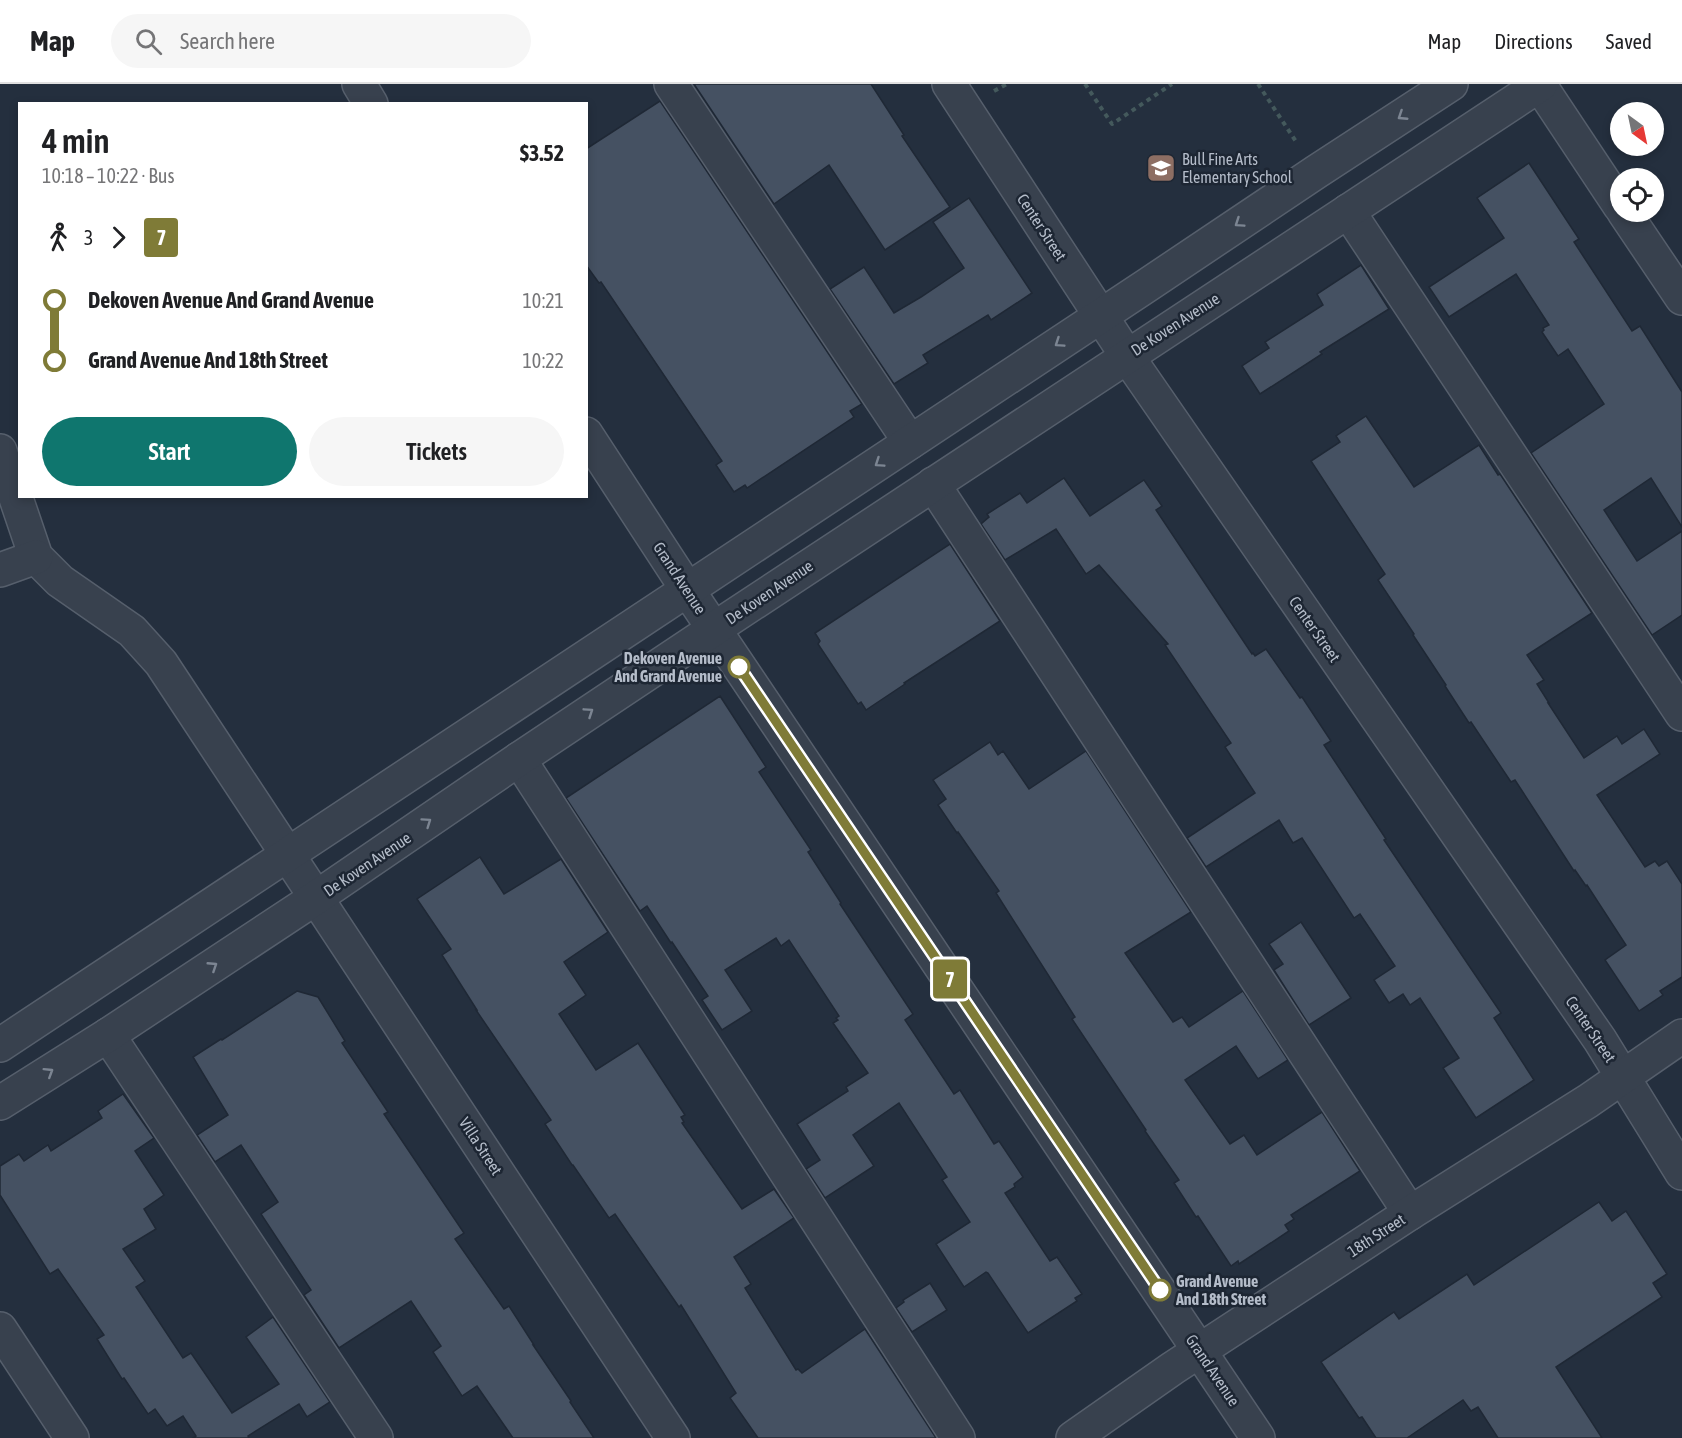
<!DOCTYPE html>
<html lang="en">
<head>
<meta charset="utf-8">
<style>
	body { margin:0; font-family:"Asap Condensed",sans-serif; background:#f6f6f6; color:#202124; height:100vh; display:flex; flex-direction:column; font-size:22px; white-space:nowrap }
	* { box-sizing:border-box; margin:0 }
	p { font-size:20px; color:#757577 }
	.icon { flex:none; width:33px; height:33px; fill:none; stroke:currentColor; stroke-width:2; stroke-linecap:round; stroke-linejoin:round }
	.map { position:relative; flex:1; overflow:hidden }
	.sheet { position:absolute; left:18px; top:18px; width:570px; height:396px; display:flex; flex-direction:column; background:#fff; border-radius:0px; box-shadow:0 3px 9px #0003 }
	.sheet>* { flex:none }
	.badge { padding:0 12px; border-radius:4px; font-size:21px; line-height:39px }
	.needle { width:39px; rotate:147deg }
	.controls { position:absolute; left:1610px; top:18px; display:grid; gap:12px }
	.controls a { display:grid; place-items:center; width:54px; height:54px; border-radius:50%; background:#fff; box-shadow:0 3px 9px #0003; font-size:30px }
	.map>.badge { position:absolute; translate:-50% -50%; box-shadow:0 0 0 3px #fff }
	.legs { display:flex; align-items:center; gap:9px; height:66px; padding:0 24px; font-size:20px }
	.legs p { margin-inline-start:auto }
	.summary { display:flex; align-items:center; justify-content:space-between; height:102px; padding:0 24px }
	h1 { font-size:33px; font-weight:600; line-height:45px }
	.primary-button { display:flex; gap:12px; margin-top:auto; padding:12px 24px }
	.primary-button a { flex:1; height:69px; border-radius:36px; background:#0f766e; color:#fff; font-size:24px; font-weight:600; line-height:69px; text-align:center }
	.primary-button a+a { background:#f6f6f6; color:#202124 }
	ul { padding:0 24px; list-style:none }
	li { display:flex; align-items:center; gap:21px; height:60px; font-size:22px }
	li i { display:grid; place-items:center; width:9px; height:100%; margin:0 8px; background:currentColor }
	li i::after { content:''; width:15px; height:15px; margin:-8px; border:4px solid; border-radius:50%; background:#fff }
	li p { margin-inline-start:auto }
	li:first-child i { background:linear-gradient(#0000 50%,currentColor 0) }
	li:last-child i { background:linear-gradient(currentColor 50%,#0000 0) }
	header { display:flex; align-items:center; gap:36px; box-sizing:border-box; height:84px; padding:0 30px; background:#fff; border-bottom:2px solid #e0e0e0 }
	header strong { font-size:28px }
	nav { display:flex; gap:33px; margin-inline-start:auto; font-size:21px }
	.search { width:420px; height:54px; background:#f6f6f6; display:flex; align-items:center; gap:15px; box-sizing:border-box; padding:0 21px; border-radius:33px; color:#757577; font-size:22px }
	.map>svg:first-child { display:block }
	.building { fill:#455162; stroke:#1f2835; stroke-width:1.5 }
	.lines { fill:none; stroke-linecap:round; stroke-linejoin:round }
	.minor-casing { stroke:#565f6c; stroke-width:36 }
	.path { stroke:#44595c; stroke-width:4; stroke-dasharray:4.5 4.5; stroke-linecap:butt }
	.minor { stroke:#38414e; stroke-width:33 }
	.oneway { stroke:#7c8592 }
	.line-1-casing { stroke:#fff; stroke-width:14 }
	.line-1 { stroke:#7f7b37; stroke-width:9 }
	.stop-1-dot { fill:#fff; stroke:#7f7b37; stroke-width:3 }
	.labels { text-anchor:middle; stroke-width:5; stroke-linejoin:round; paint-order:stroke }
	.poi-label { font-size:16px; fill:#b4bcc9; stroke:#1d2633; text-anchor:start }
	.street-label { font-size:16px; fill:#b4bcc9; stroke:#1d2633 }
	.stop-label { font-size:16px; font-weight:bold; fill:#b4bcc9; stroke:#1d2633; text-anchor:end }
</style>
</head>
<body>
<header>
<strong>Map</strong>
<div class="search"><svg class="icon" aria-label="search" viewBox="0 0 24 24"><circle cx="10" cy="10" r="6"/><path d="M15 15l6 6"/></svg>Search here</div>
<nav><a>Map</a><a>Directions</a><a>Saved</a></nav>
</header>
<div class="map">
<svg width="1682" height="1354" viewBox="0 0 1682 1354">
	<rect width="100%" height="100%" fill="#242f3e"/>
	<!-- building -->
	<g class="building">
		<polygon points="694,0 871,0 904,51 902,52 950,123 885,166 829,81 774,120"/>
		<polygon points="660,17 862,320 850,327 854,333 747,404 745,401 734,408 716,381 722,377 601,198 599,199 586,181 586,65"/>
		<polygon points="1529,79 1579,155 1574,158 1632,247 1640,242 1682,308 1682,443 1651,394 1604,426 1637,477 1682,447 1682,531 1652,551 1531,369 1604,320 1568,265 1558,272 1542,248 1544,246 1543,244 1549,241 1516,190 1449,233 1429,203 1504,154 1477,114"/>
		<polygon points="969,114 1032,209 991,236 988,231 923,271 928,279 894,300 830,205 864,183 894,229 921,213 964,184 933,138"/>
		<polygon points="1361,181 1389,225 1320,268 1322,270 1260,310 1242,282 1269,264 1265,258 1323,221 1317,210"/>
		<polygon points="1366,332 1414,403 1479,361 1498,391 1500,390 1592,529 1527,571 1544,596 1537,600 1549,619 1548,619 1584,674 1617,652 1622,660 1644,645 1660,670 1597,711 1645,783 1655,777 1659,782 1667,777 1682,800 1682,893 1660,907 1663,911 1639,927 1605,876 1626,861 1587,801 1586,802 1575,786 1574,787 1515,696 1511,698 1471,638 1469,639 1445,602 1446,601 1413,551 1414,550 1378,496 1385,490 1311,377 1340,358 1336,352"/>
		<polygon points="1064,394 1090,432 1144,396 1162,422 1156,426 1252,570 1253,569 1255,572 1266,565 1300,614 1302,613 1331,657 1324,661 1386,755 1384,756 1501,929 1494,934 1534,996 1476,1034 1443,984 1459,974 1420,914 1410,921 1403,910 1389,919 1374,896 1395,882 1360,830 1354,834 1302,754 1293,759 1279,736 1206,783 1187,754 1255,709 1225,663 1231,659 1165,561 1168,560 1099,481 1086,490 1056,445 1005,476 981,440 989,433 987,430 1020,409 1027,419"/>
		<polygon points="950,460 1000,537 904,599 905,600 866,626 861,618 858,620 818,560 820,557 815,549"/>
		<polygon points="720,612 766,683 759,688 811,766 808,768 841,819 840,820 913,930 905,936 954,1010 960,1006 994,1060 999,1057 1023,1093 1014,1100 1015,1103 1005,1109 1050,1177 1057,1173 1082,1210 1075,1214 1077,1217 1028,1249 988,1189 986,1188 964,1203 936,1160 970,1138 942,1096 947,1093 899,1019 853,1051 874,1082 825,1114 806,1085 820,1076 797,1040 848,1007 846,1003 868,989 833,939 838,936 836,934 839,932 789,856 781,862 776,854 725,886 752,927 722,946 702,916 708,912 672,858 671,859 647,822 640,827 566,714"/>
		<polygon points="990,658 998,671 1003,667 1029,705 1086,667 1191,828 1125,869 1173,938 1182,933 1189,943 1243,907 1288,976 1258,995 1236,962 1185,996 1230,1060 1244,1051 1257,1071 1322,1028 1360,1087 1291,1131 1294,1135 1285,1141 1289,1147 1239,1180 1238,1177 1231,1182 1198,1132 1196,1133 1174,1099 1179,1096 1145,1047 1146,1046 1072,935 1075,933 996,809 999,807 958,748 957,749 938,721 946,715 933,696"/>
		<polygon points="480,773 504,810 561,775 608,848 564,878 586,911 559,930 596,986 638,959 685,1031 681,1033 684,1038 682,1039 742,1125 774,1105 794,1134 734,1173 751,1200 745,1204 796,1286 798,1285 802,1289 865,1245 936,1354 758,1354 730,1314 736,1309 681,1221 679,1223 615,1130 609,1134 573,1081 572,1081 545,1040 551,1036 476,926 477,926 442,871 451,865 417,815"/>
		<polygon points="1301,838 1351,914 1309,941 1274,886 1283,880 1269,860"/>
		<polygon points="297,907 318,913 345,957 342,959 388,1028 384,1030 464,1149 455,1155 504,1225 509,1222 534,1261 533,1261 571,1317 570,1318 594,1354 513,1354 477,1302 462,1312 433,1268 441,1262 411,1217 339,1264 304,1211 311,1206 261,1130 278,1118 241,1061 215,1078 197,1051 228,1031 193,973 221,955 222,956"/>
		<polygon points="123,1010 154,1054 135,1067 164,1111 144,1125 156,1145 123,1165 145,1197 136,1203 183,1274 191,1269 232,1329 279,1300 246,1253 273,1233 330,1318 307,1333 299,1320 248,1352 249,1354 193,1354 196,1352 183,1332 167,1342 155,1325 148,1330 124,1294 122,1295 97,1255 104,1251 58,1185 50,1190 0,1111 0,1082 19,1070 24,1077 48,1061 51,1067 102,1034 98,1027"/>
		<polygon points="1599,1118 1612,1137 1626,1127 1667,1190 1653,1199 1662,1213 1556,1283 1602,1354 1498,1354 1478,1323 1471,1327 1463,1316 1407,1354 1376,1354 1362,1333 1359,1334 1321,1278 1394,1228 1399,1235 1467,1190 1474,1201"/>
		<polygon points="930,1199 947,1226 912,1248 896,1224 904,1218 903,1216"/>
	</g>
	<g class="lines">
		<!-- minor casing -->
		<g class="minor-casing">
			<g id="minor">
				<polyline points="359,0 371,20"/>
				<polyline points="671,0 910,358"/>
				<polyline points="949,0 1127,272 1600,956 1682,1089"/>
				<polyline points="1539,0 1620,122"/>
				<polyline points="1348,127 1682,630"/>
				<polyline points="1624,128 1682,214"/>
				<polyline points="586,350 687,505 1258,1354"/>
				<polyline points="0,367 36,473 60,497 132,547 161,579 673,1354"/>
				<polyline points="933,400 1410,1129"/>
				<polyline points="0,486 36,473"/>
				<polyline points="519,675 958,1354"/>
				<polyline points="108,951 376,1354"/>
				<polyline points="0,961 1149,200 1316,88 1451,0"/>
				<polyline points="0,1019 108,951 317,813 519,675 714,545 1541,0"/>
				<polyline points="0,1245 72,1354"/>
				<polyline points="1073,1354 1173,1284 1410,1129 1588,1017 1682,952"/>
			</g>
		</g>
		<!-- path -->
		<g class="path">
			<polyline points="1085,0 1112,40 1172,0"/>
			<polyline points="1258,0 1297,59"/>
			<polyline points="994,7 1007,0"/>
		</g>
		<!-- minor -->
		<use href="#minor" class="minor"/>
	</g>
	<!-- one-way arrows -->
	<defs><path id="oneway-chevron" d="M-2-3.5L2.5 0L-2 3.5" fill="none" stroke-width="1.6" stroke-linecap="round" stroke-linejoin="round" transform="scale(1.5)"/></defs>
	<g class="oneway">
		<use href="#oneway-chevron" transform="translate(1402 32) rotate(147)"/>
		<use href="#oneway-chevron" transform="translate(1239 139) rotate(146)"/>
		<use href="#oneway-chevron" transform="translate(1059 259) rotate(146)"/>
		<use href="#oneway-chevron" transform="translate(879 379) rotate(146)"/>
		<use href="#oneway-chevron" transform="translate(589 628) rotate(-34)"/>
		<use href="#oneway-chevron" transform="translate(427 738) rotate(-35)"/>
		<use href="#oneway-chevron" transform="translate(213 882) rotate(-33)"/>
		<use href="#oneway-chevron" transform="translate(49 988) rotate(-32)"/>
	</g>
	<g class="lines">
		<!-- line-1 casing -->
		<g class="line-1-casing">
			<polyline id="line-1" points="739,583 1160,1206"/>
		</g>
		<!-- line-1 -->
		<use href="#line-1" class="line-1"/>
	</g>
	<!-- icons -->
	<defs>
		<g id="school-square" transform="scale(1.5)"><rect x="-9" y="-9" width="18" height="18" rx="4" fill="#8d6e63" stroke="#1d2633"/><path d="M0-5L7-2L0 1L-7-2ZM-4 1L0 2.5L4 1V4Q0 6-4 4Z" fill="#fff"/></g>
	</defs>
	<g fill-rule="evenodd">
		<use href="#school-square" x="1161" y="84"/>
	</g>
	<!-- markers -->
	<g class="stop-1-dot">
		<circle cx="739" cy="583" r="10"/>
		<circle cx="1160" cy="1206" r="10"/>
	</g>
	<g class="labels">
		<!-- poi labels -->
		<g class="poi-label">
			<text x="1182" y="81">Bull Fine Arts<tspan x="1182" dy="18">Elementary School</tspan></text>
		</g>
		<!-- street labels -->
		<g class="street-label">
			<text transform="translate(1042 143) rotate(57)" y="6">Center Street</text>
			<text transform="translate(1175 240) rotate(-33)" y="6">De Koven Avenue</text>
			<text transform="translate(680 494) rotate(57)" y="6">Grand Avenue</text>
			<text transform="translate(769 508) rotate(-34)" y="6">De Koven Avenue</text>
			<text transform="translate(1315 545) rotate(55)" y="6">Center Street</text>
			<text transform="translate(367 780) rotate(-34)" y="6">De Koven Avenue</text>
			<text transform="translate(1591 945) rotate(56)" y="6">Center Street</text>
			<text transform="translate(481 1062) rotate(57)" y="6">Villa Street</text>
			<text transform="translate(1376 1151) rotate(-33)" y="6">18th Street</text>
			<text transform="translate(1213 1286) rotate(56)" y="6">Grand Avenue</text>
		</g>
		<!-- stop labels -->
		<g class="stop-label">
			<text x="722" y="580">Dekoven Avenue<tspan x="722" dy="18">And Grand Avenue</tspan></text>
			<text x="1176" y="1203" text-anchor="start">Grand Avenue<tspan x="1176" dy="18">And 18th Street</tspan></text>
		</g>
	</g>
</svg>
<div class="controls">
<a><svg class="needle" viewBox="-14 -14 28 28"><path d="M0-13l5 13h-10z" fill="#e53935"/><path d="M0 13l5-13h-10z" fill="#757577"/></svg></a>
<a><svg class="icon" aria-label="locate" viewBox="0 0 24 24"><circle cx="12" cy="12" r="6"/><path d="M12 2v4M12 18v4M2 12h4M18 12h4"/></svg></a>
</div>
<b class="badge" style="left:950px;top:895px;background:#7f7b37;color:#fff">7</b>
<section class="sheet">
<div class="summary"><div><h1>4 min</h1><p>10:18 – 10:22 · Bus</p></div><b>$3.52</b></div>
<div class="legs"><svg class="icon" aria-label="walk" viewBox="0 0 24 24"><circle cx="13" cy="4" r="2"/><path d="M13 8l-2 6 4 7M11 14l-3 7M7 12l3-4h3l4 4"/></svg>3<svg class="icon" aria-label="forward" viewBox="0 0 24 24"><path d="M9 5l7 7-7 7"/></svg><b class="badge" style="background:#7f7b37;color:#fff">7</b></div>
<ul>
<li><i style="color:#7f7b37"></i><b>Dekoven Avenue And Grand Avenue</b><p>10:21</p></li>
<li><i style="color:#7f7b37"></i><b>Grand Avenue And 18th Street</b><p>10:22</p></li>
</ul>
<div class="primary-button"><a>Start</a><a>Tickets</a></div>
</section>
</div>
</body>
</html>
